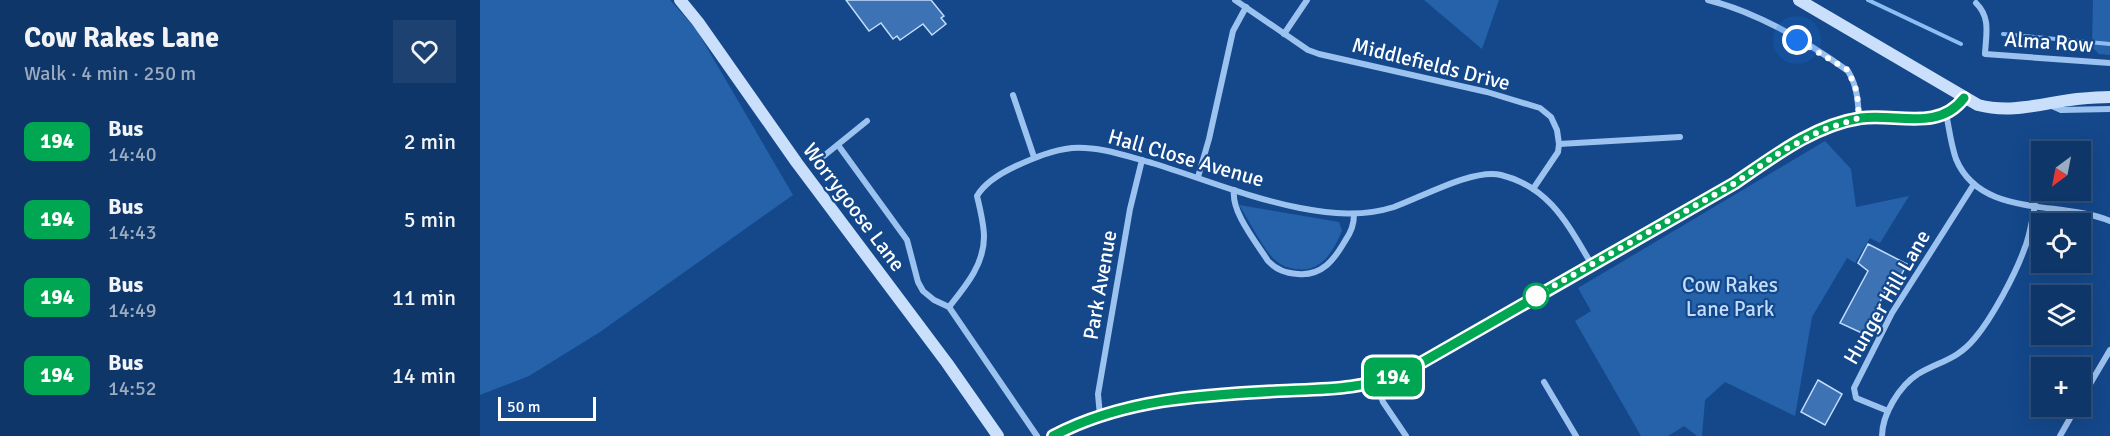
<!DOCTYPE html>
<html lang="en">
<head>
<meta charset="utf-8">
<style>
	body { margin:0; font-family:Signika,sans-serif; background:#1d4171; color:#f1f3f6; height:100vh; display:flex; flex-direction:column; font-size:22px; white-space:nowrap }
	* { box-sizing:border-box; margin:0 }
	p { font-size:20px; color:#9babc0 }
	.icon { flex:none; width:33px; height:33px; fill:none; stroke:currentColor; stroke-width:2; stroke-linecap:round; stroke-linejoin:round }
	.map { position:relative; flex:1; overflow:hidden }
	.sheet { display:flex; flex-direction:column; background:#0f3668; width:480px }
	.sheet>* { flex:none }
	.badge { padding:0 12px; border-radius:9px; font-size:21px; line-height:39px }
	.needle { width:39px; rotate:212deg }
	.tools { position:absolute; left:1551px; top:141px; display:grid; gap:12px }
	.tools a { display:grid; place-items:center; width:60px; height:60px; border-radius:0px; background:#0f3668; box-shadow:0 6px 24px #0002,0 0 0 2px #2f507c; font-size:30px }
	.scale { position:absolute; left:18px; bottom:15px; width:98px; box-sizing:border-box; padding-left:6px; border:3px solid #fff; border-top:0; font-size:16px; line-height:21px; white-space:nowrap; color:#fff; -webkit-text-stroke:4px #14488b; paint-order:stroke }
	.you { position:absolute; width:30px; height:30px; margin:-15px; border:4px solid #fff; border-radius:50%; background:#1a73e8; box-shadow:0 0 0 9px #1a73e833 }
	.map>.badge { position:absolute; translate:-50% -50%; box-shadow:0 0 0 3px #fff }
	.round { display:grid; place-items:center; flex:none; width:63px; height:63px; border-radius:0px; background:#1d4171 }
	.overview { display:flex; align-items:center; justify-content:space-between; height:102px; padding:0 24px }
	h1 { font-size:28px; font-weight:800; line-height:45px }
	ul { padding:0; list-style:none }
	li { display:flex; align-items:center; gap:18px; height:78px; padding:0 24px }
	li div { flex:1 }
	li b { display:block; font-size:22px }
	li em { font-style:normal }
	li .badge { min-width:66px; font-weight:700; text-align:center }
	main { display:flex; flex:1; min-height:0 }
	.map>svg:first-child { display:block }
	.green { fill:#2662aa }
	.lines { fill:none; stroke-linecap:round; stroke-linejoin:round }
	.stream { stroke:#8ebdf3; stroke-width:4 }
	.building { fill:#3d72b4; stroke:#c2dcfb; stroke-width:1.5 }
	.street { stroke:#9cc2f0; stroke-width:6 }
	.secondary { stroke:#cadffb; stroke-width:12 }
	.line-casing { stroke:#fff; stroke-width:14 }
	.line { stroke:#00a651; stroke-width:9 }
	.walk { stroke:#fff; stroke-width:6; stroke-dasharray:0 10.8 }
	.stop-dot { fill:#fff; stroke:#00a651; stroke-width:3 }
	.labels { text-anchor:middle; stroke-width:4.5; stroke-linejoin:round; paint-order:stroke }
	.street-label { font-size:21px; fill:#fff; stroke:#14488b }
	.park-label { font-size:21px; fill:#c2dcfb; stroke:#14488b }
</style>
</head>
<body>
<main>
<section class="sheet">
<div class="overview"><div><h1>Cow Rakes Lane</h1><p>Walk · 4 min · 250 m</p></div><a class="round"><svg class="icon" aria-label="heart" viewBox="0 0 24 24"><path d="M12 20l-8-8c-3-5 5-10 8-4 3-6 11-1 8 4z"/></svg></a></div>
<ul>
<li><span class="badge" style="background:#00a651;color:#fff">194</span><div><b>Bus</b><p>14:40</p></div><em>2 min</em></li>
<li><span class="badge" style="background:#00a651;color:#fff">194</span><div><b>Bus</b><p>14:43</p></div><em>5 min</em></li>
<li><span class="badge" style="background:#00a651;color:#fff">194</span><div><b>Bus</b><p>14:49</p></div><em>11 min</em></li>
<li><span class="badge" style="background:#00a651;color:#fff">194</span><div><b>Bus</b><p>14:52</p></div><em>14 min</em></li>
</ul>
</section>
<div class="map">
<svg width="1630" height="436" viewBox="0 0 1630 436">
	<rect width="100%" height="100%" fill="#14488b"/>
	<!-- green -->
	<g class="green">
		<polygon points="0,0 190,0 216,29 313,195 120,332 49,376 0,395"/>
		<polygon points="944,0 1019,0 1002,49"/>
		<polygon points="1613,0 1630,0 1630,55 1619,54 1612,47"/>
		<polygon points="1345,141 1371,169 1376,207 1429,196 1400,243 1390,238 1375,263 1367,258 1332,317 1315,416 1245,382 1225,400 1222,436 1217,436 1204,426 1188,436 1161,436 1095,321 1111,311 1098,288"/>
		<path d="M759,205L859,222L862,231C853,251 842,273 816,269C808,268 802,266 795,260C783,249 769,220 759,205Z"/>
	</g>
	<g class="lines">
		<!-- stream -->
		<g class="stream">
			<polyline points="1388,0 1481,44"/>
			<polyline points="1523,34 1630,44"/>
		</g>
	</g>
	<!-- building -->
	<g class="building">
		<polygon points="366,0 451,0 464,16 461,18 466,24 452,35 443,24 420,40 417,36 413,39 401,23 389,31"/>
		<polygon points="1388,244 1427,264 1416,285 1410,282 1384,334 1360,323 1388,271 1378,263"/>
		<polygon points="1338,380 1362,394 1345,425 1321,412"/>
	</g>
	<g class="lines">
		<!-- street -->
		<g class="street">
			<polyline points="755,0 828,50 839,54 1007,92 1060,108 1071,117 1077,130 1079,144 1078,152 1053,189"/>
			<path d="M1228,0C1277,12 1326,41 1368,71C1377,86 1378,100 1379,118"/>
			<path d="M1496,3C1511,18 1506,34 1505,54L1630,63"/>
			<polyline points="804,34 827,0"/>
			<polyline points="533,95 554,157"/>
			<polyline points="1572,106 1581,110 1630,109"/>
			<path d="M1466,113C1469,128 1471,145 1476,159C1501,219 1581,200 1630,221"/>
			<polyline points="1079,144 1200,137"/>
			<polyline points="358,145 427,240 438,282 443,291 454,300 469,307 557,436"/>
			<polyline points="340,159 387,121"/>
			<polyline points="718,177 729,139 753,31 766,7"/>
			<path d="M754,190C751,212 776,242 788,261C797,270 805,273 818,274C842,276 854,260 865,241C871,232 874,225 874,214"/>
			<path d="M469,307C485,287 504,265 504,237C504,224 500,209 497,196C505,182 521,173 536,166C554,158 572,150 592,148C619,146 646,156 672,163C721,178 769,198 820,208C851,214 883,217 914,207C942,197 994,168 1021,175C1070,187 1088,225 1112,265"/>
			<polyline points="896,382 903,402 926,436"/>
			<polyline points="1064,382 1096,436"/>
			<polyline points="1600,401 1630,350"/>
			<polyline points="1408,411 1376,398 1374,388 1412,313 1494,184"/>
			<polyline points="620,416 618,394 650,209 662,160"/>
			<path d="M573,436C644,398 725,395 804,391C847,388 885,389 925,372L1255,183C1293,157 1334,125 1381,118C1416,113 1459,132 1483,98"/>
			<path d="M1402,436C1402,415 1419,386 1438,374C1460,361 1477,360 1495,338C1512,318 1535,275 1544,250C1550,236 1552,220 1555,205"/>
			<polyline points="1580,436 1597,406"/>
		</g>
		<!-- secondary -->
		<g class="secondary">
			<polyline points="200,0 218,22 317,163 467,363 518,436"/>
			<path d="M1319,0L1498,105C1533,114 1562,103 1597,99C1608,98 1619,97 1630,97"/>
		</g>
	</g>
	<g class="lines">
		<!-- line casing -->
		<g class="line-casing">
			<path id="line" d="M573,436C643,399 722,395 799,391C843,389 884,390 925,372L1255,183C1293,157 1334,125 1381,118C1416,113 1458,132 1484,98"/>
		</g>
		<!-- line -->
		<use href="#line" class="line"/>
		<!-- walk -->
		<polyline class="walk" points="1056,296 1255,183 1302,151 1342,130 1379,118 1377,92 1368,70 1317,40"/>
	</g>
	<!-- markers -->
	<circle class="stop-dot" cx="1056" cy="296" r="12"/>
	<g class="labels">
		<!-- street labels -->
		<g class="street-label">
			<text transform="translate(1569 42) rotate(4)" y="7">Alma Row</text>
			<text transform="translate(951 64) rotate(14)" y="7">Middlefields Drive</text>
			<text transform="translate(706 158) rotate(16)" y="7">Hall Close Avenue</text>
			<text transform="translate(374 207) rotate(53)" y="7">Worrygoose Lane</text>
			<text transform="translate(620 285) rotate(-80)" y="7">Park Avenue</text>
			<text transform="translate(1407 297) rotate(-60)" y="7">Hunger Hill Lane</text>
		</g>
		<!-- park labels -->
		<g class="park-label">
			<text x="1250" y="292">Cow Rakes<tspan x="1250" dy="24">Lane Park</tspan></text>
		</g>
	</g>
</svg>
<div class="tools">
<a><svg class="needle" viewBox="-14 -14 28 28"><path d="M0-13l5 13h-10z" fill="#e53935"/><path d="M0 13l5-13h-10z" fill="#9babc0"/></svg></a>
<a><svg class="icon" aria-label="locate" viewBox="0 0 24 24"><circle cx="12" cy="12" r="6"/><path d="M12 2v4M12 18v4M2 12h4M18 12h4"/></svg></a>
<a><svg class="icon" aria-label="layers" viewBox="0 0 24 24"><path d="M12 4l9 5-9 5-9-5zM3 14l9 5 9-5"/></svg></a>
<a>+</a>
</div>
<div class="scale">50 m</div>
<div class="you" style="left:1317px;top:40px"></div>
<b class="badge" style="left:913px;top:377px;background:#00a651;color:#fff">194</b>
</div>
</main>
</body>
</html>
